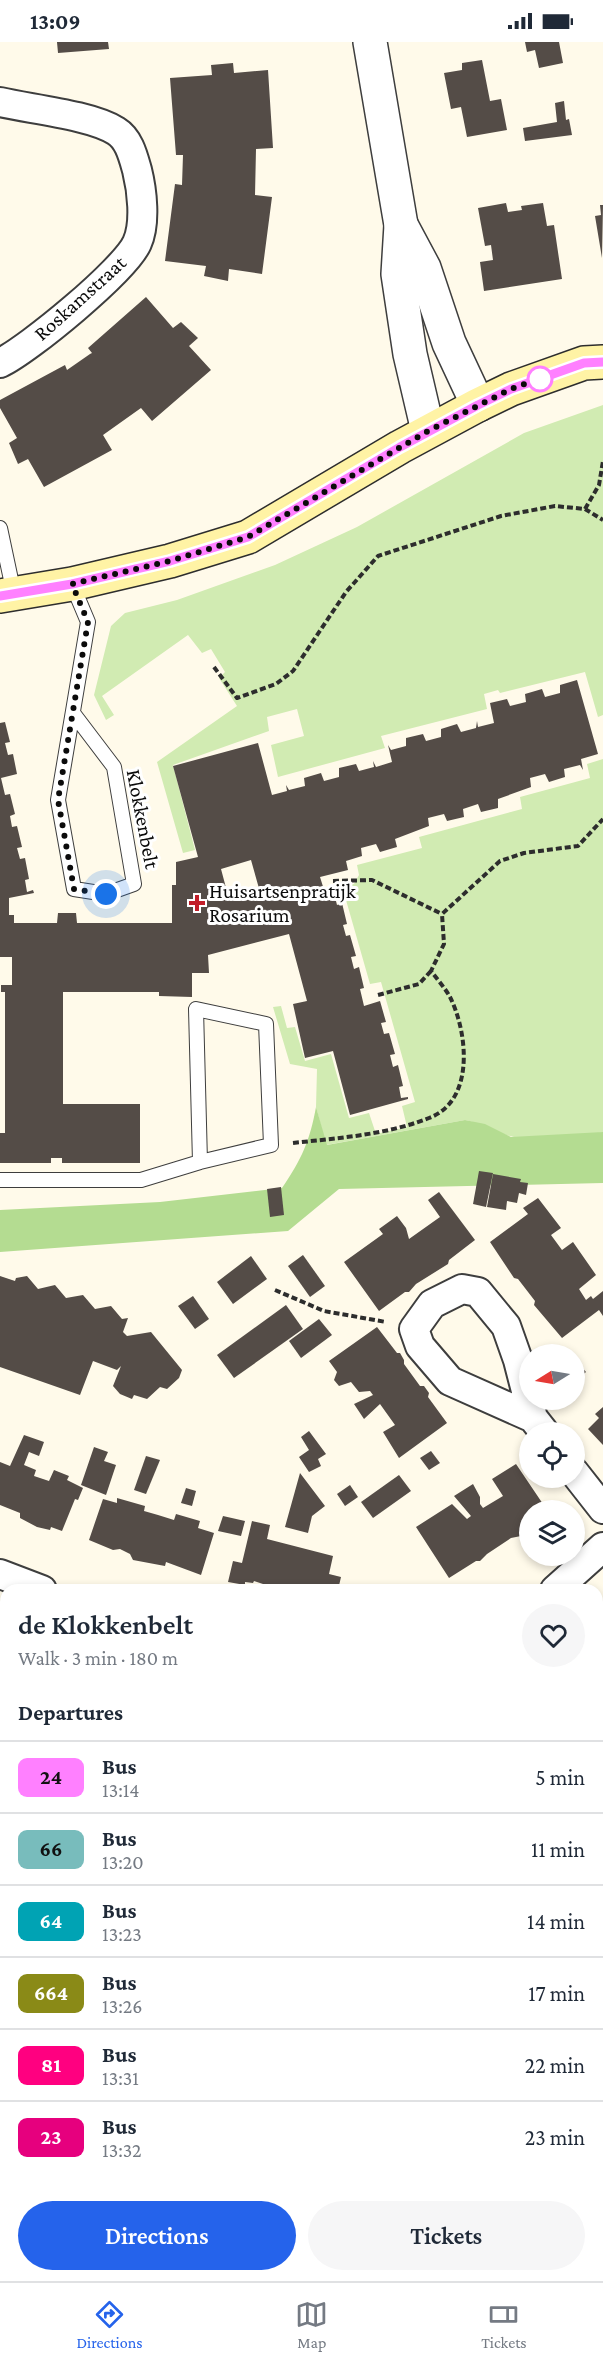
<!DOCTYPE html>
<html lang="en">
<head>
<meta charset="utf-8">
<style>
	body { margin:0; font-family:"Crimson Pro",serif; background:#f6f6f7; color:#1f2937; height:100vh; display:flex; flex-direction:column; font-size:22px; white-space:nowrap }
	* { box-sizing:border-box; margin:0 }
	p { font-size:20px; color:#747a83 }
	.icon { flex:none; width:33px; height:33px; fill:none; stroke:currentColor; stroke-width:2; stroke-linecap:round; stroke-linejoin:round }
	.map { position:relative; flex:1; overflow:hidden }
	.details { position:absolute; left:0px; top:1542px; width:603px; height:698px; display:flex; flex-direction:column; background:#fff; border-radius:18px 18px 0 0; box-shadow:0 3px 9px #0003 }
	.details>* { flex:none }
	.badge { padding:0 12px; border-radius:9px; font-size:21px; line-height:39px }
	.needle { width:39px; rotate:259deg }
	.fabs { position:absolute; left:519px; top:1302px; display:grid; gap:12px }
	.fabs a { display:grid; place-items:center; width:66px; height:66px; border-radius:50%; background:#fff; box-shadow:0 3px 9px #0003; font-size:30px }
	.you { position:absolute; width:30px; height:30px; margin:-15px; border:4px solid #fff; border-radius:50%; background:#1a73e8; box-shadow:0 0 0 9px #1a73e833 }
	.map>.badge { position:absolute; translate:-50% -50%; box-shadow:0 0 0 3px #fff }
	h2 { padding:0 18px; font-size:22px; line-height:54px }
	.round { display:grid; place-items:center; flex:none; width:63px; height:63px; border-radius:32px; background:#f6f6f7 }
	.summary { display:flex; align-items:center; justify-content:space-between; height:102px; padding:0 18px }
	h1 { font-size:28px; font-weight:600; line-height:45px }
	.primary-button { display:flex; gap:12px; margin-top:auto; padding:12px 18px }
	.primary-button a { flex:1; height:69px; border-radius:36px; background:#2563eb; color:#fff; font-size:24px; font-weight:600; line-height:69px; text-align:center }
	.primary-button a+a { background:#f6f6f7; color:#1f2937 }
	ul { padding:0; list-style:none }
	li { display:flex; align-items:center; gap:18px; height:72px; padding:0 18px; border-top:2px solid #e0e1e3 }
	li div { flex:1 }
	li b { display:block; font-size:22px }
	li em { font-style:normal }
	li .badge { min-width:66px; font-weight:700; text-align:center }
	.status { display:flex; justify-content:space-between; align-items:center; height:42px; padding:0 30px; background:#fff; direction:ltr }
	.status svg { height:16px; fill:currentColor }
	.tabs { display:flex; justify-content:space-around; align-items:center; height:84px; border-top:2px solid #e0e1e3; background:#fff; font-size:16px; color:#747a83 }
	.tabs a { display:grid; justify-items:center; gap:3px }
	.tabs .selected { color:#2563eb }
	.map>svg:first-child { display:block }
	.green { fill:#d1ebb2 }
	.forest { fill:#b4dc91 }
	.building { fill:#544c47; fill-rule:evenodd }
	.lines { fill:none; stroke-linecap:round; stroke-linejoin:round }
	.service-casing { stroke:#3e3e3e; stroke-width:16 }
	.minor-casing { stroke:#3e3e3e; stroke-width:32 }
	.tertiary-casing { stroke:#3e3e3e; stroke-width:36 }
	.secondary-casing { stroke:#2d2d2d; stroke-width:36 }
	.path { stroke:#2d2d2d; stroke-width:4; stroke-dasharray:6 3; stroke-linecap:butt }
	.service { stroke:#fff; stroke-width:14 }
	.minor { stroke:#fff; stroke-width:28 }
	.tertiary { stroke:#fff; stroke-width:33 }
	.secondary { stroke:#fff3a5; stroke-width:33 }
	.line-casing { stroke:#fff; stroke-width:14 }
	.line { stroke:#ff80ff; stroke-width:9 }
	.walk { stroke:#0b0b0b; stroke-width:6; stroke-dasharray:0 10.8 }
	.stop-dot { fill:#fff; stroke:#ff80ff; stroke-width:3 }
	.poi-dot { fill:#c11e29; stroke:#fff; stroke-width:2 }
	.labels { text-anchor:middle; stroke-width:6; stroke-linejoin:round; paint-order:stroke }
	.street-label { font-size:21px; fill:#0b0b0b; stroke:#fff }
	.poi-label { font-size:21px; fill:#0b0b0b; stroke:#fff; text-anchor:start }
</style>
</head>
<body>
<div class="status"><b>13:09</b><svg viewBox="0 0 49 12"><path d="M0 12V9h3v3zM5 12V6h3v6zM10 12V3h3v9zM15 12V0h3v12zM26 1h20v11H26zM47 4h2v5h-2z"/></svg></div>
<div class="map">
<svg width="603" height="2239" viewBox="0 0 603 2239">
	<rect width="100%" height="100%" fill="#fffaea"/>
	<!-- green -->
	<g class="green">
		<polygon points="603,363 603,673 598,675 585,630 500,651 498,648 484,652 487,667 381,694 385,706 278,735 271,703 304,694 297,667 267,675 269,689 173,723 195,808 183,811 157,720 237,664 219,636 225,630 211,607 202,611 188,593 102,654 114,673 106,678 94,653 111,584 125,571 177,558 275,523 357,485 524,391"/>
		<path d="M603,717V1090C576,1096 541,1099 514,1095C501,1093 481,1081 465,1078L326,1103L316,1065L317,1027L290,1022L273,965L281,964L287,986L295,985L305,1019L331,1012L349,1076L369,1071L376,1092L407,1085L402,1064L415,1060L381,940L370,942L342,844L354,842L359,833L357,823L422,806L419,795L522,767L520,755L590,736L587,722Z"/>
		<polygon points="0,1562 6,1564 6,1611 0,1610"/>
		<polygon points="597,1807 603,1813 603,1876 597,1885"/>
	</g>
	<!-- forest -->
	<path class="forest" d="M316,1065L327,1103L465,1078L485,1082L511,1095L603,1090V1141L339,1147L288,1189L0,1210V1168L160,1160L282,1146C302,1117 310,1098 316,1065Z"/>
	<!-- building -->
	<g class="building">
		<polygon points="57,0 108,0 109,7 58,11"/>
		<polygon points="525,0 559,0 563,21 539,26 535,8 527,10"/>
		<polygon points="482,18 490,59 501,57 507,88 467,95 461,65 451,67 444,31 462,28 462,21"/>
		<polygon points="233,21 234,31 268,28 273,106 256,107 255,153 272,155 262,232 229,227 228,239 204,234 206,224 165,219 175,142 182,143 183,113 176,113 170,36 212,33 211,23"/>
		<polygon points="564,59 566,78 569,77 572,93 525,99 523,86 557,80 555,61"/>
		<polygon points="506,161 508,170 522,168 521,164 543,161 547,184 554,183 562,237 484,249 480,220 493,218 491,203 485,204 478,166"/>
		<polygon points="600,163 603,163 602,216 595,174 601,173"/>
		<polygon points="146,255 173,286 181,280 198,296 189,304 211,328 152,379 141,366 103,393 112,408 44,445 28,417 18,422 9,401 17,396 0,366 0,358 65,323 67,328 90,312 92,311 88,306"/>
		<path d="M577,638L598,712L581,717L583,728L580,723L564,727L565,735L549,740L545,732L530,736L531,745L498,757V766L481,770L478,762L463,767L464,775L447,779L444,772L428,776L429,784L395,797L397,805L380,810L376,802L361,806L362,814L346,819L348,828L320,835L325,851L339,847L334,851L337,863L342,861L347,882L343,883L346,894L350,893L356,914L351,915L354,927L359,925L364,946L360,947L364,964L380,959L386,980L381,981L384,992L389,991L395,1012L390,1013L393,1025L398,1023L403,1044L399,1045L401,1056L408,1055V1057L350,1073L333,1009L305,1016L293,962L307,959L289,892L208,913L209,931H192V955L159,954V950H63V1062H140V1121H62V1116H51V1121H0V1091H5V950H1V943H12V915H0V681L5,680L10,700L5,701L8,713L13,712L17,732L1,736L5,753L10,752L15,772L10,774L12,785L17,784L22,805L17,806L20,817L25,816L29,837L25,838L27,850L33,848L34,851L9,856V873H14V881H57L58,871H76L77,881H172V843H176V820L198,815L173,724L258,701L272,753L287,749L286,743L289,748L305,744L304,736L321,731L324,739L339,735V726L356,722L359,729L374,725L373,719L376,725L392,720L388,703L391,708L406,704V696L423,692L426,699L441,695V687L457,682L461,690L476,686L477,679L478,685L494,681L490,661L507,657L510,664L526,660L525,652L542,647L545,655L560,651V643ZM251,818L260,850L229,857L221,827Z"/>
		<polygon points="479,1129 493,1131 486,1165 473,1162"/>
		<polygon points="493,1132 521,1137 520,1140 528,1141 526,1153 519,1151 517,1161 507,1159 506,1168 487,1165"/>
		<polygon points="281,1145 284,1173 270,1175 267,1147"/>
		<polygon points="439,1150 475,1198 449,1218 448,1222 416,1242 409,1250 405,1250 379,1269 344,1220 383,1192 379,1187 397,1174 406,1186 409,1197 440,1175 428,1158"/>
		<polygon points="538,1156 561,1186 551,1193 562,1208 573,1200 596,1233 579,1247 586,1258 591,1254 593,1257 603,1249 603,1274 599,1268 562,1296 534,1263 535,1259 518,1237 514,1236 490,1200 528,1172 523,1166"/>
		<polygon points="303,1213 325,1244 310,1255 288,1224"/>
		<polygon points="251,1214 267,1237 233,1262 217,1240"/>
		<polygon points="0,1234 15,1239 16,1236 27,1234 38,1247 55,1243 66,1256 83,1253 95,1267 111,1264 122,1277 128,1276 123,1290 127,1294 151,1290 182,1328 179,1336 167,1347 160,1345 147,1357 134,1353 132,1357 120,1352 113,1344 121,1324 117,1328 93,1319 80,1353 0,1325"/>
		<polygon points="193,1254 209,1277 195,1287 178,1264"/>
		<polygon points="286,1263 303,1287 234,1336 217,1313"/>
		<polygon points="319,1277 332,1293 301,1316 289,1299"/>
		<polygon points="377,1285 397,1311 400,1311 404,1318 404,1322 420,1344 424,1344 429,1351 428,1355 447,1381 399,1416 383,1390 395,1383 380,1362 364,1377 354,1362 373,1353 370,1349 359,1350 351,1340 339,1344 334,1338 337,1330 329,1319"/>
		<polygon points="574,1316 586,1330 574,1340"/>
		<polygon points="603,1365 603,1403 588,1387 599,1376 595,1372"/>
		<polygon points="309,1389 326,1412 318,1417 321,1424 309,1430 299,1415 309,1408 301,1395"/>
		<polygon points="24,1393 44,1400 39,1414 29,1410 24,1423 36,1428 34,1434 49,1439 54,1428 69,1434 67,1438 83,1446 78,1458 75,1457 62,1489 51,1485 50,1488 37,1485 20,1476 20,1471 0,1463 0,1420 10,1424"/>
		<polygon points="94,1405 108,1410 104,1419 116,1423 106,1453 81,1443"/>
		<polygon points="431,1409 440,1421 429,1428 420,1416"/>
		<polygon points="146,1414 160,1418 146,1452 134,1448"/>
		<polygon points="516,1422 547,1468 530,1468 530,1485 522,1489 521,1494 511,1496 487,1512 480,1519 476,1519 449,1536 416,1485 452,1462 467,1477 471,1474 454,1454 473,1442 480,1455 480,1462 483,1466 503,1454 492,1437"/>
		<polygon points="300,1431 325,1464 312,1474 308,1491 285,1485"/>
		<polygon points="399,1433 411,1449 373,1476 361,1460"/>
		<polygon points="350,1443 358,1455 345,1464 337,1452"/>
		<polygon points="186,1446 196,1449 192,1464 181,1461"/>
		<polygon points="117,1456 145,1464 144,1469 158,1473 174,1478 176,1472 200,1479 198,1486 214,1491 201,1533 166,1520 165,1524 133,1518 130,1512 120,1507 113,1508 89,1498 103,1457 117,1461"/>
		<polygon points="223,1474 245,1479 241,1494 218,1489"/>
		<polygon points="252,1479 270,1483 267,1497 333,1514 329,1532 341,1535 338,1548 281,1548 254,1539 253,1541 245,1540 245,1543 228,1540 233,1519 242,1521"/>
		<polygon points="600,1587 603,1587 603,1655 597,1654"/>
		<polygon points="6,1688 6,1740 0,1741 0,1689"/>
		<polygon points="6,1894 6,1923 0,1924 0,1895"/>
		<polygon points="597,2041 603,2046 603,2079 597,2074"/>
		<polygon points="0,2173 6,2173 6,2187 0,2188"/>
		<polygon points="6,2231 6,2234 13,2234 14,2239 0,2239 0,2232"/>
		<polygon points="21,2234 76,2234 77,2239 22,2239"/>
		<polygon points="546,2234 572,2234 574,2239 529,2239"/>
	</g>
	<g class="lines">
		<!-- service casing -->
		<g class="service-casing">
			<g id="service">
				<polyline points="0,486 14,552"/>
				<polyline points="72,542 88,580 58,758 74,847 106,852 134,842 114,725 73,671"/>
				<polyline points="0,1138 141,1138 200,1120 271,1103 266,982 196,967 200,1120"/>
			</g>
		</g>
		<!-- minor casing -->
		<g class="minor-casing">
			<g id="minor">
				<path d="M0,60C30,67 91,73 116,89C129,97 133,114 137,128C142,148 146,181 137,201C125,228 28,308 0,321"/>
				<polyline points="533,1376 450,1339 420,1304 414,1287 432,1262 462,1247 478,1250 506,1284 518,1318 533,1376 544,1390"/>
				<polyline points="574,1430 603,1467"/>
				<polyline points="0,1532 42,1548"/>
				<polyline points="555,1548 603,1505"/>
				<polyline points="0,1639 6,1638"/>
				<polyline points="597,1763 603,1769"/>
				<polyline points="597,1925 603,1917"/>
				<polyline points="0,1981 6,1980"/>
				<polyline points="127,2234 127,2239"/>
				<polyline points="416,2234 418,2239"/>
				<polyline points="295,2239 330,2234"/>
			</g>
		</g>
		<!-- tertiary casing -->
		<g class="tertiary-casing">
			<g id="tertiary">
				<polyline points="370,0 401,183 398,232 410,312 428,389"/>
				<polyline points="401,183 424,226 449,301 478,363"/>
			</g>
		</g>
		<!-- secondary casing -->
		<g class="secondary-casing">
			<polyline id="secondary" points="0,554 72,542 170,519 248,495 400,405 478,363 511,347 584,321 603,320"/>
		</g>
		<!-- path -->
		<g class="path">
			<polyline points="585,467 599,443 603,419"/>
			<polyline points="214,625 237,656 276,642 293,629 346,550 378,514 501,474 555,464 585,467 603,478"/>
			<polyline points="333,839 372,838 442,872"/>
			<polyline points="378,953 419,942 431,929"/>
			<path d="M293,1101C338,1096 386,1093 429,1076C475,1059 468,991 450,955C445,946 437,937 431,929L444,902L442,872L500,819L524,811L578,804L603,777"/>
			<polyline points="275,1248 324,1269 386,1280"/>
		</g>
		<!-- service -->
		<use href="#service" class="service"/>
		<!-- minor -->
		<use href="#minor" class="minor"/>
		<!-- tertiary -->
		<use href="#tertiary" class="tertiary"/>
		<!-- secondary -->
		<use href="#secondary" class="secondary"/>
	</g>
	<g class="lines">
		<!-- line casing -->
		<g class="line-casing">
			<polyline id="line" points="0,554 72,542 170,519 248,495 400,405 478,363 511,347 584,321 603,320"/>
		</g>
		<!-- line -->
		<use href="#line" class="line"/>
		<!-- walk -->
		<polyline class="walk" points="106,852 74,847 58,758 88,580 72,542 170,519 248,495 428,389 511,347 547,334 540,337"/>
	</g>
	<!-- markers -->
	<circle class="stop-dot" cx="540" cy="337" r="12"/>
	<path class="poi-dot" d="M194 852h6v6h6v6h-6v6h-6v-6h-6v-6h6z"/>
	<g class="labels">
		<!-- street labels -->
		<g class="street-label">
			<text transform="translate(80 256) rotate(-42)" y="7">Roskamstraat</text>
			<text transform="translate(143 777) rotate(79)" y="7">Klokkenbelt</text>
		</g>
		<!-- poi labels -->
		<g class="poi-label">
			<text x="209" y="856">Huisartsenpratijk<tspan x="209" dy="24">Rosarium</tspan></text>
		</g>
	</g>
</svg>
<div class="fabs">
<a><svg class="needle" viewBox="-14 -14 28 28"><path d="M0-13l5 13h-10z" fill="#e53935"/><path d="M0 13l5-13h-10z" fill="#747a83"/></svg></a>
<a><svg class="icon" aria-label="locate" viewBox="0 0 24 24"><circle cx="12" cy="12" r="6"/><path d="M12 2v4M12 18v4M2 12h4M18 12h4"/></svg></a>
<a><svg class="icon" aria-label="layers" viewBox="0 0 24 24"><path d="M12 4l9 5-9 5-9-5zM3 14l9 5 9-5"/></svg></a>
</div>
<div class="you" style="left:106px;top:852px"></div>
<section class="details">
<div class="summary"><div><h1>de Klokkenbelt</h1><p>Walk · 3 min · 180 m</p></div><a class="round"><svg class="icon" aria-label="heart" viewBox="0 0 24 24"><path d="M12 20l-8-8c-3-5 5-10 8-4 3-6 11-1 8 4z"/></svg></a></div>
<h2>Departures</h2>
<ul>
<li><span class="badge" style="background:#ff80ff;color:#111">24</span><div><b>Bus</b><p>13:14</p></div><em>5 min</em></li>
<li><span class="badge" style="background:#78bcbc;color:#111">66</span><div><b>Bus</b><p>13:20</p></div><em>11 min</em></li>
<li><span class="badge" style="background:#00a3b4;color:#fff">64</span><div><b>Bus</b><p>13:23</p></div><em>14 min</em></li>
<li><span class="badge" style="background:#8a8a17;color:#fff">664</span><div><b>Bus</b><p>13:26</p></div><em>17 min</em></li>
<li><span class="badge" style="background:#ff0080;color:#fff">81</span><div><b>Bus</b><p>13:31</p></div><em>22 min</em></li>
<li><span class="badge" style="background:#e6007e;color:#fff">23</span><div><b>Bus</b><p>13:32</p></div><em>23 min</em></li>
</ul>
<div class="primary-button"><a>Directions</a><a>Tickets</a></div>
</section>
</div>
<nav class="tabs">
<a class="selected"><svg class="icon" aria-label="directions" viewBox="0 0 24 24"><path d="M12 3l9 9-9 9-9-9zM9 14v-3h6M13 9l2 2-2 2"/></svg>Directions</a>
<a><svg class="icon" aria-label="map" viewBox="0 0 24 24"><path d="M3 6l6-2 6 2 6-2v14l-6 2-6-2-6 2zM9 4v14M15 6v14"/></svg>Map</a>
<a><svg class="icon" aria-label="tickets" viewBox="0 0 24 24"><path d="M3 7h18v10H3zM15 7v10"/></svg>Tickets</a>
</nav>
</body>
</html>
